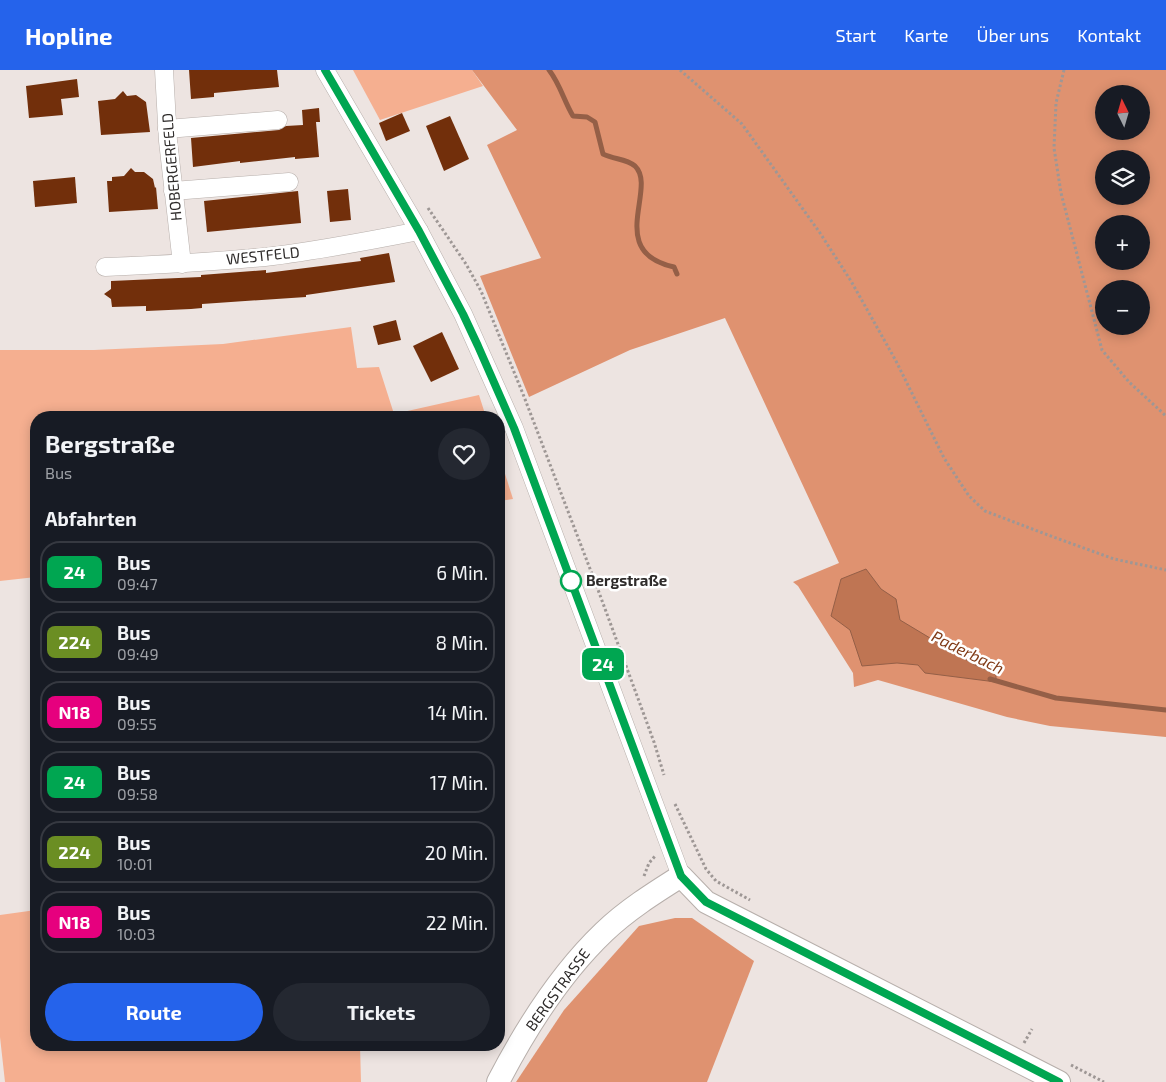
<!DOCTYPE html>
<html lang="de">
<head>
<meta charset="utf-8">
<style>
	body { margin:0; font-family:"Exo 2",sans-serif; background:#242831; color:#f1f3f6; height:100vh; display:flex; flex-direction:column; font-size:19px; white-space:nowrap }
	* { box-sizing:border-box; margin:0 }
	p { font-size:16px; color:#9ea1a6 }
	.icon { flex:none; width:28px; height:28px; fill:none; stroke:currentColor; stroke-width:2; stroke-linecap:round; stroke-linejoin:round }
	.map { position:relative; flex:1; overflow:hidden }
	.drawer { position:absolute; left:30px; top:341px; width:475px; height:640px; display:flex; flex-direction:column; background:#171b24; border-radius:20px; box-shadow:0 2px 12px #0003 }
	.drawer>* { flex:none }
	.badge { padding:0 10px; border-radius:8px; font-size:18px; line-height:32px }
	.needle { width:32px; rotate:355deg }
	.controls { position:absolute; left:1095px; top:15px; display:grid; gap:10px }
	.controls a { display:grid; place-items:center; width:55px; height:55px; border-radius:50%; background:#171b24; box-shadow:0 2px 12px #0003; font-size:25px }
	.map>.badge { position:absolute; translate:-50% -50%; box-shadow:0 0 0 2px #fff }
	h2 { padding:0 15px; font-size:19px; line-height:45px }
	.round { display:grid; place-items:center; flex:none; width:52px; height:52px; border-radius:26px; background:#242831 }
	.headline { display:flex; align-items:center; justify-content:space-between; height:85px; padding:0 15px }
	h1 { font-size:24px; font-weight:700; line-height:38px }
	.primary-button { display:flex; gap:10px; margin-top:auto; padding:10px 15px }
	.primary-button a { flex:1; height:58px; border-radius:30px; background:#2563eb; color:#fff; font-size:20px; font-weight:700; line-height:58px; text-align:center }
	.primary-button a+a { background:#242831; color:#f1f3f6 }
	ul { padding:0; list-style:none }
	li { display:flex; align-items:center; gap:15px; height:62px; margin:0 10px 8px; padding:0 5px; border:2px solid #363941; border-radius:20px }
	li div { flex:1 }
	li b { display:block; font-size:19px }
	li em { font-style:normal }
	li .badge { min-width:55px; font-weight:700; text-align:center }
	header { display:flex; align-items:center; gap:30px; box-sizing:border-box; height:70px; padding:0 25px; background:#2563eb; color:#fff }
	header strong { font-size:24px }
	nav { display:flex; gap:28px; margin-inline-start:auto; font-size:18px }
	.map>svg:first-child { display:block }
	.green { fill:#f5af90 }
	.forest { fill:#df9270; fill-rule:evenodd }
	.water { fill:#bf7553; stroke:#945f47 }
	.lines { fill:none; stroke-linecap:round; stroke-linejoin:round }
	.stream { stroke:#945f47; stroke-width:5 }
	.building { fill:#722f0b }
	.minor-casing { stroke:#b7afab; stroke-width:19 }
	.major-casing { stroke:#b7afab; stroke-width:24 }
	.path { stroke:#9e9795; stroke-width:3; stroke-dasharray:2.5 2.5; stroke-linecap:butt }
	.minor { stroke:#fff; stroke-width:18 }
	.major { stroke:#fff; stroke-width:22 }
	.line-casing { stroke:#fff; stroke-width:11 }
	.line { stroke:#00a651; stroke-width:8 }
	.stop-dot { fill:#fff; stroke:#00a651; stroke-width:2.5 }
	.labels { text-anchor:middle; stroke-width:5; stroke-linejoin:round; paint-order:stroke }
	.street-label { font-size:15px; fill:#2e2b2a; stroke:#fff }
	.stop-label { font-size:15px; font-weight:bold; fill:#2e2b2a; stroke:#fff; text-anchor:start }
	.water-label { font-size:16px; font-style:italic; fill:#803a16; stroke:#fff }
</style>
</head>
<body>
<header>
<strong>Hopline</strong>
<nav><a>Start</a><a>Karte</a><a>Über uns</a><a>Kontakt</a></nav>
</header>
<div class="map">
<svg width="1166" height="1012" viewBox="0 0 1166 1012">
	<rect width="100%" height="100%" fill="#ede4e1"/>
	<!-- green -->
	<g class="green">
		<polygon points="353,0 472,0 483,16 380,50"/>
		<polygon points="351,257 357,298 379,297 394,344 479,325 486,347 36,348 36,507 0,511 0,280 94,280 223,274"/>
		<polygon points="499,385 513,429 499,431"/>
		<polygon points="36,840 36,975 360,975 361,1012 5,1012 0,967 0,845"/>
	</g>
	<!-- forest -->
	<g class="forest">
		<path d="M472,0H1166V667L1050,656L1007,647L878,610L854,617L853,603L798,516L793,512L839,493L725,248L630,280L529,327L480,206L541,188L487,75L517,60ZM1104,24H1141V61H1104ZM1104,89H1141V126H1104ZM1104,154H1141V191H1104ZM1104,219H1141V256H1104Z"/>
		<polygon points="675,848 692,848 754,891 707,1012 516,1012 564,940 639,856"/>
	</g>
	<!-- water -->
	<polygon class="water" points="866,499 881,519 896,529 900,550 975,595 996,604 996,612 925,603 918,595 897,593 862,596 850,560 831,546 841,509"/>
	<g class="lines">
		<!-- stream -->
		<g class="stream">
			<path d="M549,0C560,14 564,31 573,46L587,47L595,52L603,84C615,90 625,88 635,96C658,118 605,182 674,197L677,204"/>
			<polyline points="990,609 1056,628 1166,640"/>
		</g>
	</g>
	<!-- building -->
	<g class="building">
		<polygon points="189,0 277,0 279,17 214,23 214,27 191,29"/>
		<polygon points="77,9 79,27 61,29 63,45 29,48 26,16"/>
		<polygon points="123,21 127,26 136,25 146,32 150,62 101,65 98,31 115,29"/>
		<polygon points="319,38 320,52 316,52 319,87 295,89 295,87 240,93 240,91 193,97 191,68 279,60 286,56 303,55 302,40"/>
		<polygon points="402,43 410,61 386,71 379,53"/>
		<polygon points="450,46 469,89 444,101 426,56"/>
		<polygon points="131,98 135,102 144,102 153,109 155,118 156,117 158,139 109,142 107,111 112,111 112,107 124,106"/>
		<polygon points="75,107 77,133 35,137 33,111"/>
		<polygon points="348,119 351,150 330,152 327,121"/>
		<polygon points="298,121 301,153 207,162 204,131"/>
		<polygon points="389,183 395,212 306,225 306,227 202,234 202,238 191,239 146,241 146,236 112,237 111,229 104,224 111,219 111,211 201,207 201,205 266,200 266,203 361,191 360,188"/>
		<polygon points="396,250 401,270 378,275 373,256"/>
		<polygon points="442,262 459,299 431,312 413,276"/>
	</g>
	<g class="lines">
		<!-- minor casing -->
		<g class="minor-casing">
			<g id="minor">
				<polyline points="164,0 168,71 182,194"/>
				<polyline points="325,0 419,161 463,244 514,358 681,806"/>
				<polyline points="167,59 278,50"/>
				<polyline points="173,121 289,112"/>
				<path d="M105,197C158,195 212,192 265,187C317,181 368,171 419,161"/>
			</g>
		</g>
		<!-- major casing -->
		<g class="major-casing">
			<path id="major" d="M498,1012C526,958 560,904 604,862C627,840 654,823 681,806L706,832L1059,1012"/>
		</g>
		<!-- path -->
		<g class="path">
			<polyline points="680,0 742,54 820,163 851,211 896,291 944,388 969,426 985,441 1048,465 1114,489 1166,500"/>
			<polyline points="1064,0 1056,33 1054,78 1061,123 1102,280 1129,312 1166,346"/>
			<polyline points="428,138 466,194 481,221 523,324 597,517 654,672 664,705"/>
			<polyline points="675,734 706,799 716,811 750,830"/>
			<polyline points="644,806 649,793 656,785"/>
			<polyline points="1024,973 1032,959"/>
			<polyline points="1071,995 1104,1012"/>
		</g>
		<!-- minor -->
		<use href="#minor" class="minor"/>
		<!-- major -->
		<use href="#major" class="major"/>
	</g>
	<g class="lines">
		<!-- line casing -->
		<g class="line-casing">
			<polyline id="line" points="325,0 419,161 463,244 478,276 514,358 681,806 706,832 1059,1012"/>
		</g>
		<!-- line -->
		<use href="#line" class="line"/>
	</g>
	<!-- markers -->
	<circle class="stop-dot" cx="571" cy="511" r="10"/>
	<g class="labels">
		<!-- street labels -->
		<g class="street-label">
			<text transform="translate(172 97) rotate(-95)" y="5">HOBERGERFELD</text>
			<text transform="translate(263 186) rotate(-6)" y="5">WESTFELD</text>
			<text transform="translate(558 920) rotate(-54)" y="5">BERGSTRASSE</text>
		</g>
		<!-- stop labels -->
		<g class="stop-label">
			<text x="586" y="516">Bergstraße</text>
		</g>
		<!-- water labels -->
		<g class="water-label">
			<text transform="translate(968 582) rotate(26)" y="6">Paderbach</text>
		</g>
	</g>
</svg>
<div class="controls">
<a><svg class="needle" viewBox="-14 -14 28 28"><path d="M0-13l5 13h-10z" fill="#e53935"/><path d="M0 13l5-13h-10z" fill="#9ea1a6"/></svg></a>
<a><svg class="icon" aria-label="layers" viewBox="0 0 24 24"><path d="M12 4l9 5-9 5-9-5zM3 14l9 5 9-5"/></svg></a>
<a>+</a>
<a>−</a>
</div>
<b class="badge" style="left:603px;top:594px;background:#00a651;color:#fff">24</b>
<section class="drawer">
<div class="headline"><div><h1>Bergstraße</h1><p>Bus</p></div><a class="round"><svg class="icon" aria-label="heart" viewBox="0 0 24 24"><path d="M12 20l-8-8c-3-5 5-10 8-4 3-6 11-1 8 4z"/></svg></a></div>
<h2>Abfahrten</h2>
<ul>
<li><span class="badge" style="background:#00a651;color:#fff">24</span><div><b>Bus</b><p>09:47</p></div><em>6 Min.</em></li>
<li><span class="badge" style="background:#6b8e23;color:#fff">224</span><div><b>Bus</b><p>09:49</p></div><em>8 Min.</em></li>
<li><span class="badge" style="background:#e6007e;color:#fff">N18</span><div><b>Bus</b><p>09:55</p></div><em>14 Min.</em></li>
<li><span class="badge" style="background:#00a651;color:#fff">24</span><div><b>Bus</b><p>09:58</p></div><em>17 Min.</em></li>
<li><span class="badge" style="background:#6b8e23;color:#fff">224</span><div><b>Bus</b><p>10:01</p></div><em>20 Min.</em></li>
<li><span class="badge" style="background:#e6007e;color:#fff">N18</span><div><b>Bus</b><p>10:03</p></div><em>22 Min.</em></li>
</ul>
<div class="primary-button"><a>Route</a><a>Tickets</a></div>
</section>
</div>
</body>
</html>
